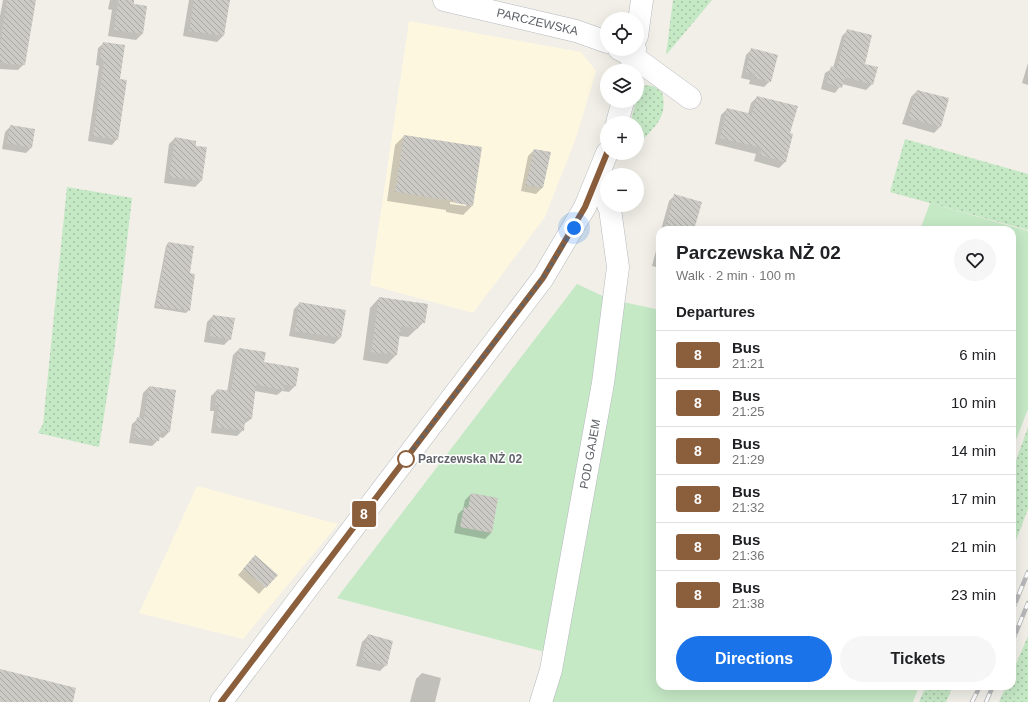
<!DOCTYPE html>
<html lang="en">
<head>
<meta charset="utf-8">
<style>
	body { margin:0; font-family:Helvetica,sans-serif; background:#f6f6f6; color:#202124; height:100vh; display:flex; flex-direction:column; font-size:15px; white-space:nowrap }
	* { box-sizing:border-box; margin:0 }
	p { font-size:13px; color:#757577 }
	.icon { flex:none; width:22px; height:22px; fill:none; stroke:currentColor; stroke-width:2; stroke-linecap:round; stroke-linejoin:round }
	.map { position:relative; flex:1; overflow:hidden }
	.panel { position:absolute; left:656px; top:226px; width:360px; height:464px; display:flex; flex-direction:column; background:#fff; border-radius:12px; box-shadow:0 4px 16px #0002 }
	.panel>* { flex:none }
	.badge { padding:0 8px; border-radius:3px; font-size:14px; line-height:26px }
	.tools { position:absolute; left:600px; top:12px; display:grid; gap:8px }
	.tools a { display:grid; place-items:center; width:44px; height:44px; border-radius:50%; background:#fff; box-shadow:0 4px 16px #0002; font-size:20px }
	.you { position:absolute; width:20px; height:20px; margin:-10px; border:3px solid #fff; border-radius:50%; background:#1a73e8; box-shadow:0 0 0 6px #1a73e833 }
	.map>.badge { position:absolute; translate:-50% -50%; box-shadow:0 0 0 2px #fff }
	h2 { padding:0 20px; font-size:15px; line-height:36px }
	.round { display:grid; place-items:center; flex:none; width:42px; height:42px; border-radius:21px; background:#f6f6f6 }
	.overview { display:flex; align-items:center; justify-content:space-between; height:68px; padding:0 20px }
	h1 { font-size:19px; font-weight:600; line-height:30px }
	.action { display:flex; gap:8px; margin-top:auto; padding:8px 20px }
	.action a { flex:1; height:46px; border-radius:24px; background:#1a73e8; color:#fff; font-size:16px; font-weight:600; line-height:46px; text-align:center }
	.action a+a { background:#f6f6f6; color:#202124 }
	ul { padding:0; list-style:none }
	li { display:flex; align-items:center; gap:12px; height:48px; padding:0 20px; border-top:1px solid #e0e0e0 }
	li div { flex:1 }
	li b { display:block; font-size:15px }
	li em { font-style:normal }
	li .badge { min-width:44px; font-weight:700; text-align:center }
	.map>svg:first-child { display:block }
	.commercial { fill:#fef7e0 }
	.grass { fill:url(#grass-dots) }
	.garden { fill:#c5e8c5 }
	.shadow { fill:#0003; fill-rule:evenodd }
	.building { fill:url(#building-back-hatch) }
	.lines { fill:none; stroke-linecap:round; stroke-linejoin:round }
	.minor-casing { stroke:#b5b8bc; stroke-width:23 }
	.tertiary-casing { stroke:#b5b8bc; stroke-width:23 }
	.minor { stroke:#fff; stroke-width:22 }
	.tertiary { stroke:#fff; stroke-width:22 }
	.rail-casing { stroke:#b6b7b8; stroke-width:4.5 }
	.rail { stroke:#fff; stroke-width:3; stroke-dasharray:9; stroke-linecap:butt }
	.line-casing { stroke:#fff; stroke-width:9 }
	.line { stroke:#8b5e3c; stroke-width:6 }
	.walk { stroke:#5f6368; stroke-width:4; stroke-dasharray:0 7.2 }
	.stop-dot { fill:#fff; stroke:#8b5e3c; stroke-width:2 }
	.labels { text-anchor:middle; stroke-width:3; stroke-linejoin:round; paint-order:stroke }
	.street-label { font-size:12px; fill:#5f6368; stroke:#fff }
	.stop-label { font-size:12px; font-weight:bold; fill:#5f6368; stroke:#fff; text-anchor:start }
</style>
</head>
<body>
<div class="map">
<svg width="1028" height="702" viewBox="0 0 1028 702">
	<defs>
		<pattern id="grass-dots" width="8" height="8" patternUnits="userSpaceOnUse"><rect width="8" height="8" fill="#c5e8c5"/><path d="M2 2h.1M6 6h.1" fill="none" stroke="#a3c0a4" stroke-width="1.8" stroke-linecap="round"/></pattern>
		<pattern id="building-back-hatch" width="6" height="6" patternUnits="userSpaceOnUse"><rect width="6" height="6" fill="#cccac5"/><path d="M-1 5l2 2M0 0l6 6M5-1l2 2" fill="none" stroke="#a9a8a4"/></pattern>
	</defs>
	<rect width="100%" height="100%" fill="#f1efe8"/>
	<!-- commercial -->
	<g class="commercial">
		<polygon points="409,21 581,52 596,71 576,138 545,217 473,313 370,285"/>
		<polygon points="197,486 338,524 243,639 139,613"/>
	</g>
	<!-- grass -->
	<g class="grass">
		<polygon points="673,0 712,0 666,55"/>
		<path d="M648,85L655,87L662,92C669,118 653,128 637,146V123H630L640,87Z"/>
		<polygon points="905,139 1028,174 1028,230 890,192"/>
		<polygon points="67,187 132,198 114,352 99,447 38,433 43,424"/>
		<polygon points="1028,427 1028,509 1012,551 1012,472"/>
		<polygon points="1028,636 1028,702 999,702 1006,686 1012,686 1012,673"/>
		<polygon points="926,686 953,686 946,702 919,702"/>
	</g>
	<!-- garden -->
	<g class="garden">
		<polygon points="930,203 1028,231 1028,409 1012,450 1012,230 920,230"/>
		<polygon points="577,284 609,299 660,310 660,686 919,686 913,702 548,702 545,652 337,598"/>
	</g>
	<!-- shadow -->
	<g class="shadow">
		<polygon points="3,0 35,0 24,64 18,70 0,69 0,16"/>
		<polygon points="110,0 133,0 132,5 142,34 136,40 108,36 112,10 108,9"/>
		<polygon points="189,0 229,0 223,36 217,42 183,36"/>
		<polygon points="848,30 872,84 866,90 842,84 835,93 821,89 825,73 833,68 842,36"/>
		<polygon points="104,43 119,80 117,139 112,145 88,141 99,66 96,65 98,48"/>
		<polygon points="752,49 770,81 764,87 749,84 750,80 741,78 746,55"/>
		<polygon points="1028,63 1028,85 1022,83"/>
		<polygon points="917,91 940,127 934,133 902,124 911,97"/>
		<polygon points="757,97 789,134 792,135 785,162 779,168 754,161 756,154 715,144 721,115 727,109 748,114 751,103"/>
		<polygon points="11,126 32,147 26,153 2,149 5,132"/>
		<path d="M404,136L481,148L472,206L463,215L446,212V210L387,201L395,145ZM450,202L466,204V206L450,204Z"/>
		<polygon points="175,138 195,147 206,148 201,181 195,187 164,183 169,144"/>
		<polygon points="534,150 550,153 542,188 536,194 521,191 528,156"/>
		<polygon points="675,195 693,230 661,230 669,201"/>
		<polygon points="660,236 660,268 652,266"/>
		<polygon points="168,243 189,274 189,310 186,313 154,308 166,246"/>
		<polygon points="660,278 660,287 657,286"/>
		<polygon points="379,298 424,322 408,337 399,336 396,355 387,364 363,360 370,308"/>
		<polygon points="300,303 340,338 334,344 289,336 294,309"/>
		<polygon points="213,316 230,339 224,345 204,342 207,322"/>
		<polygon points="239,349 263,363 295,386 289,392 282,391 277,395 255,391 251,419 244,424 243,430 237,436 211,433 214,411 210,411 211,396 217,390 227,392 233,355"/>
		<polygon points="149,387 169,432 163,438 159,437 158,440 152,446 129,443 132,424 139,418 143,393"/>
		<polygon points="471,494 491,533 485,539 454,533 458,514 463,509 465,500"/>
		<polygon points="255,556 276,575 259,594 238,575"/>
		<polygon points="368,636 386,665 380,671 356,666 362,642"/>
		<polygon points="422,673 441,678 435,702 410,702 416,679"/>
	</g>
	<!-- building -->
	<g class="building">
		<polygon points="7,0 36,0 25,65 7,64 0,61 0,45"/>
		<polygon points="118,0 134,0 134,4 147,6 143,34 114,30"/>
		<polygon points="194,0 230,0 224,36 189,31"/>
		<polygon points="847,29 872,35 865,64 878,67 873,85 845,77 842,88 827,83 831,66 837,68"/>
		<polygon points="103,42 125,45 120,79 127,80 118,140 93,136 104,61 100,60"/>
		<polygon points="751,48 778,55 771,82 755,78 755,74 746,72"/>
		<polygon points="917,90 949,98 941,127 908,118"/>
		<polygon points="757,96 798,106 790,133 793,134 786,162 760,155 762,148 720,138 727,108 752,114"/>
		<polygon points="10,125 35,129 32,148 7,143"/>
		<polygon points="404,135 482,147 473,206 455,203 455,201 395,192"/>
		<polygon points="175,137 196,141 196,146 207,147 202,181 169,177"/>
		<polygon points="534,149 551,152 543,188 526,185"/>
		<polygon points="674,194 702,202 694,230 665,230"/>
		<polygon points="168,242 194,246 190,273 195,274 190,311 156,306"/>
		<polygon points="379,297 428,304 425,323 419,322 418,329 401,326 397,355 371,352"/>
		<polygon points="299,302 346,310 341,338 295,331"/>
		<polygon points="213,315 235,318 231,340 210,336"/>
		<polygon points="239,348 266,352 264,362 299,368 296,386 285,385 284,390 256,385 252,419 245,418 244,431 216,427 219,405 215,405 217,389 231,391"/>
		<polygon points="149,386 176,390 170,432 161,431 159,441 134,437 137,417 144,418"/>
		<polygon points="471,493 498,498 492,533 460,527 464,507 468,508"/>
		<polygon points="255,555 278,575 266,588 243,569"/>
		<polygon points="368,634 393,641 387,666 362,660"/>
		<polygon points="0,669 76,688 73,702 0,702"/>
	</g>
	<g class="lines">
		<!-- minor casing -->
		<g class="minor-casing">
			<g id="minor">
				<path id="s1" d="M444,0L576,31L607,42"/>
				<polyline points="619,49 634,57 690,98"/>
				<path id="s2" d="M541,702L551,670L603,383L618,267L610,209L608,205"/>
			</g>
		</g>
		<!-- tertiary casing -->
		<g class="tertiary-casing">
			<g id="tertiary">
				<polyline points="637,36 642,0"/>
				<polyline points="631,71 635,49"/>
				<polyline points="617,123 623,101"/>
				<polyline points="221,702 543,278 585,207 607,153"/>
			</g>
		</g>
		<!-- minor -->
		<use href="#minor" class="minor"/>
		<!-- tertiary -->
		<use href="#tertiary" class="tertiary"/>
		<!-- rail casing -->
		<g class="rail-casing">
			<g id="rail">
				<polyline points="1012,611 1028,572"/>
				<polyline points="1012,642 1028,603"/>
				<polyline points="972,702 980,686"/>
				<polyline points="986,702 993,686"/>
			</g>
		</g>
		<!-- rail -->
		<use href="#rail" class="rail"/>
	</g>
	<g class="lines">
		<!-- line casing -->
		<g class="line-casing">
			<polyline id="line" points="221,702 543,278 585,207 607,153"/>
		</g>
		<!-- line -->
		<use href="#line" class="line"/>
		<!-- walk -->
		<polyline class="walk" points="406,459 401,465 543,278 574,228"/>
	</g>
	<!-- markers -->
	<circle class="stop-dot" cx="406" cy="459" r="8"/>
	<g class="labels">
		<!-- street labels -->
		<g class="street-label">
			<text dy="4" stroke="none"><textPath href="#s1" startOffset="96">PARCZEWSKA</textPath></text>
			<text dy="4" stroke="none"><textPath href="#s2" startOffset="253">POD GAJEM</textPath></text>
		</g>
		<!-- stop labels -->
		<g class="stop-label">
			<text x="418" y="463">Parczewska NŻ 02</text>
		</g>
	</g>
</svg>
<div class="tools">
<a><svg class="icon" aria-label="locate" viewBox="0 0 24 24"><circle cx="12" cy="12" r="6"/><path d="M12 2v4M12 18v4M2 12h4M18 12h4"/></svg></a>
<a><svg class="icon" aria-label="layers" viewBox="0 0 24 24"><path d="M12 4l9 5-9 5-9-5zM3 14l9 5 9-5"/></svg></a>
<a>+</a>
<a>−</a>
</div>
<div class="you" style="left:574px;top:228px"></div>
<b class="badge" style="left:364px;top:514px;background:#8b5e3c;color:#fff">8</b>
<section class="panel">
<div class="overview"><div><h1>Parczewska NŻ 02</h1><p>Walk · 2 min · 100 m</p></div><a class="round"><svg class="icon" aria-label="heart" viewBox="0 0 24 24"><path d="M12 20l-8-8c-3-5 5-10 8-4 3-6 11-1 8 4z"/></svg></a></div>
<h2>Departures</h2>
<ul>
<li><span class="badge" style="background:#8b5e3c;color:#fff">8</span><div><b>Bus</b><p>21:21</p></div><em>6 min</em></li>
<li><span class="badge" style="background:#8b5e3c;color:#fff">8</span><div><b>Bus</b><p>21:25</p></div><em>10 min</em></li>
<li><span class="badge" style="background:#8b5e3c;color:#fff">8</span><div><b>Bus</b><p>21:29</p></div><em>14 min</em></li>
<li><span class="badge" style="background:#8b5e3c;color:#fff">8</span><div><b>Bus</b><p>21:32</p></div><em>17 min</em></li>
<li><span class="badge" style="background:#8b5e3c;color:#fff">8</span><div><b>Bus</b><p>21:36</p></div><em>21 min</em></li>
<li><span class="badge" style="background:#8b5e3c;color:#fff">8</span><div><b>Bus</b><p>21:38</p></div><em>23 min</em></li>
</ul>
<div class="action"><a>Directions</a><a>Tickets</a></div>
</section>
</div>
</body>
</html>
